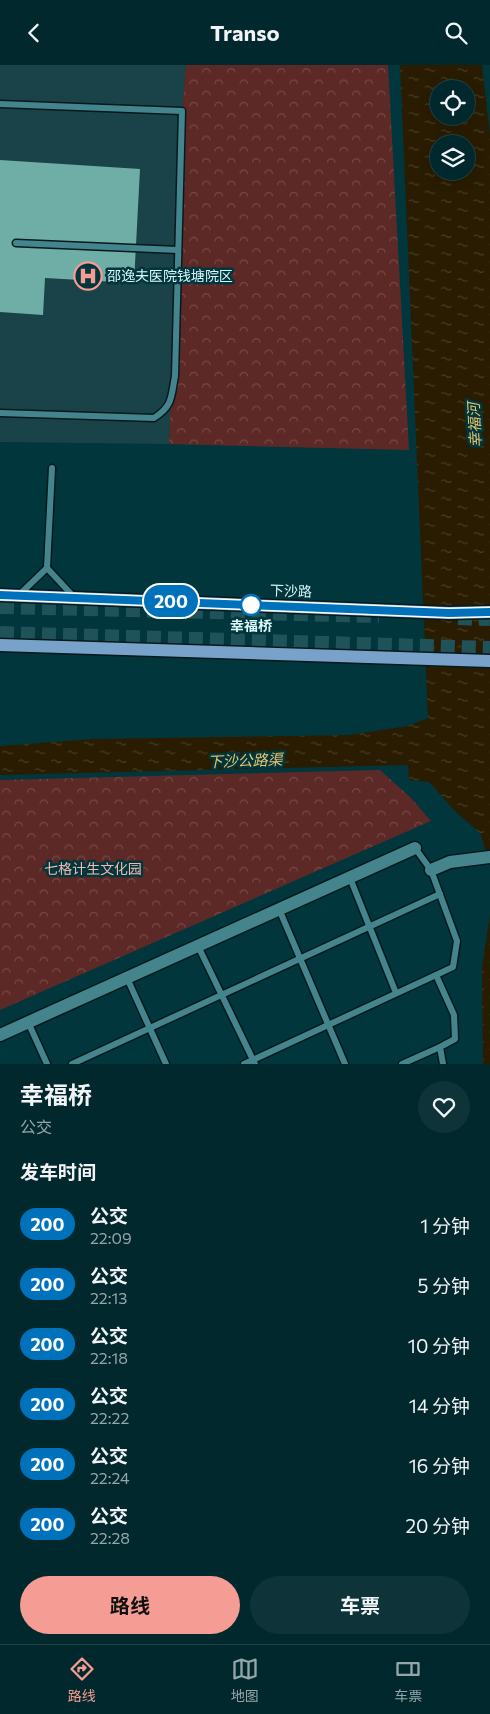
<!DOCTYPE html>
<html lang="zh">
<head>
<meta charset="utf-8">
<style>
	body { margin:0; font-family:Commissioner,"Noto Sans SC",sans-serif; background:#0e3439; color:#f1f3f6; height:100vh; display:flex; flex-direction:column; font-size:19px; white-space:nowrap }
	* { box-sizing:border-box; margin:0 }
	p { font-size:16px; color:#95a6aa }
	.icon { flex:none; width:28px; height:28px; fill:none; stroke:currentColor; stroke-width:2; stroke-linecap:round; stroke-linejoin:round }
	.map { position:relative; height:999px; overflow:hidden }
	.details { display:flex; flex-direction:column; background:#00282d; flex:1 }
	.details>* { flex:none }
	.badge { padding:0 10px; border-radius:16px; font-size:18px; line-height:32px }
	.buttons { position:absolute; left:430px; top:15px; display:grid; gap:10px }
	.buttons a { display:grid; place-items:center; width:45px; height:45px; border-radius:50%; background:#00282d; box-shadow:0 2px 12px #0003,0 0 0 1px #224449; font-size:25px }
	.map>.badge { position:absolute; translate:-50% -50%; box-shadow:0 0 0 2px #fff }
	h2 { padding:0 20px; font-size:19px; line-height:45px }
	.round { display:grid; place-items:center; flex:none; width:52px; height:52px; border-radius:26px; background:#0e3439 }
	.summary { display:flex; align-items:center; justify-content:space-between; height:85px; padding:0 20px }
	h1 { font-size:24px; font-weight:700; line-height:38px }
	.button { display:flex; gap:10px; margin-top:auto; padding:10px 20px }
	.button a { flex:1; height:58px; border-radius:30px; background:#f59c94; color:#111; font-size:20px; font-weight:700; line-height:58px; text-align:center }
	.button a+a { background:#0e3439; color:#f1f3f6 }
	ul { padding:0; list-style:none }
	li { display:flex; align-items:center; gap:15px; height:60px; padding:0 20px }
	li div { flex:1 }
	li b { display:block; font-size:19px }
	li em { font-style:normal }
	li .badge { min-width:55px; font-weight:700; text-align:center }
	header { display:flex; justify-content:space-between; align-items:center; height:65px; padding:0 20px; background:#00282d; font-size:22px; font-weight:700 }
	.tab-bar { display:flex; justify-content:space-around; align-items:center; height:70px; border-top:1px solid #224449; background:#00282d; font-size:14px; color:#95a6aa }
	.tab-bar a { display:grid; justify-items:center; gap:2px }
	.tab-bar .selected { color:#f59c94 }
	.map>svg:first-child { display:block }
	.built { fill:#194348 }
	.park { fill:url(#park-crowns) }
	.water { fill:url(#water-ripples); fill-rule:evenodd }
	.building { fill:#6eaea6 }
	.lines { fill:none; stroke-linecap:round; stroke-linejoin:round }
	.trunk-tunnel { stroke:#205359; stroke-width:14; stroke-dasharray:14 7; stroke-linecap:butt }
	.service-casing { stroke:#061a1d; stroke-width:9 }
	.minor-casing { stroke:#061a1d; stroke-width:15 }
	.primary-casing { stroke:#061a1d; stroke-width:15 }
	.service { stroke:#44848c; stroke-width:6 }
	.minor { stroke:#44848c; stroke-width:12 }
	.primary { stroke:#78a2ca; stroke-width:12 }
	.line-casing { stroke:#fff; stroke-width:11 }
	.line { stroke:#0072bc; stroke-width:8 }
	.stop-dot { fill:#fff; stroke:#0072bc; stroke-width:2.5 }
	.labels { text-anchor:middle; stroke-width:5; stroke-linejoin:round; paint-order:stroke }
	.poi-label { font-size:14px; fill:#d8f8fc; stroke:#00363c; text-anchor:start }
	.street-label { font-size:14px; fill:#d8f8fc; stroke:#00363c }
	.stop-label { font-size:14px; font-weight:bold; fill:#d8f8fc; stroke:#00363c }
	.park-label { font-size:14px; fill:#f3b8b2; stroke:#00363c }
	.water-label { font-size:15px; font-style:italic; fill:#eac36b; stroke:#00363c }
</style>
</head>
<body>
<header><svg class="icon" aria-label="back" viewBox="0 0 24 24"><path d="M15 5l-7 7 7 7"/></svg>Transo<svg class="icon" aria-label="search" viewBox="0 0 24 24"><circle cx="10" cy="10" r="6"/><path d="M15 15l6 6"/></svg></header>
<div class="map">
<svg width="490" height="999" viewBox="0 0 490 999">
	<defs>
		<pattern id="park-crowns" width="20" height="18" patternUnits="userSpaceOnUse" patternTransform="scale(1.25)"><rect width="20" height="18" fill="#5d2926"/><path d="M2 6a3 3 0 1 1 6 0M12 15a3 3 0 1 1 6 0" fill="none" stroke="#744946"/></pattern>
		<pattern id="water-ripples" width="26" height="14" patternUnits="userSpaceOnUse" patternTransform="scale(1.25)"><rect width="26" height="14" fill="#291c00"/><path d="M2 4q2-2 4 0t4 0M15 11q2-2 4 0t4 0" fill="none" stroke="#473e26"/></pattern>
	</defs>
	<rect width="100%" height="100%" fill="#00363c"/>
	<!-- built -->
	<polygon class="built" points="0,0 186,0 182,46 169,379 0,377"/>
	<!-- park -->
	<g class="park">
		<polygon points="186,0 388,0 409,385 169,379 182,46"/>
		<polygon points="380,705 411,733 431,756 0,945 0,715"/>
	</g>
	<!-- water -->
	<g class="water">
		<path d="M400,0H482L490,71V799L480,768L456,747L429,717L409,715L408,700L0,710V681L94,674L348,670L408,661L428,653ZM439,24H466V51H439ZM439,79H466V106H439Z"/>
		<polygon points="490,849 490,999 483,999 482,903"/>
	</g>
	<!-- building -->
	<polygon class="building" points="0,95 140,104 134,218 45,213 43,250 0,247"/>
	<g class="lines">
		<!-- trunk-tunnel -->
		<g class="trunk-tunnel">
			<polyline points="0,542 379,551"/>
			<polyline points="458,553 490,554"/>
			<polyline points="0,568 490,583"/>
		</g>
		<!-- service casing -->
		<g class="service-casing">
			<g id="service">
				<path d="M0,39L182,46L175,311C171,332 173,341 154,353L0,348"/>
				<polyline points="16,178 178,185"/>
				<polyline points="47,503 73,531"/>
				<polyline points="19,530 47,503 52,403"/>
				<polyline points="415,783 431,805 457,876 453,902 436,910 454,950 455,974 440,982 443,999"/>
				<polyline points="350,813 396,928"/>
				<polyline points="279,844 345,999"/>
				<polyline points="198,881 255,999"/>
				<polyline points="127,913 166,999"/>
				<polyline points="28,957 47,999"/>
				<polyline points="72,999 440,829"/>
				<polyline points="244,999 436,910"/>
				<polyline points="402,999 440,982"/>
			</g>
		</g>
		<!-- minor casing -->
		<g class="minor-casing">
			<g id="minor">
				<polyline points="431,805 450,797 490,792"/>
				<polyline points="0,970 415,783"/>
			</g>
		</g>
		<!-- primary casing -->
		<g class="primary-casing">
			<g id="primary">
				<polyline points="0,530 449,548 490,547"/>
				<polyline points="0,580 490,596"/>
			</g>
		</g>
		<!-- service -->
		<use href="#service" class="service"/>
		<!-- minor -->
		<use href="#minor" class="minor"/>
		<!-- primary -->
		<use href="#primary" class="primary"/>
	</g>
	<g class="lines">
		<!-- line casing -->
		<g class="line-casing">
			<polyline id="line" points="0,530 449,548 490,547"/>
		</g>
		<!-- line -->
		<use href="#line" class="line"/>
	</g>
	<!-- icons -->
	<defs>
		<g id="hospital-ring" transform="scale(1.4375)"><circle r="9.5" fill="#00363c" stroke="#f59c94" stroke-width="1.5"/><path d="M-5-5h3v3.5h4V-5h3V5h-3V1.5h-4V5h-3Z" fill="#f59c94"/></g>
	</defs>
	<g fill-rule="evenodd">
		<use href="#hospital-ring" x="88" y="211"/>
	</g>
	<!-- markers -->
	<circle class="stop-dot" cx="251" cy="540" r="10"/>
	<g class="labels">
		<!-- poi labels -->
		<g class="poi-label">
			<text x="107" y="216">邵逸夫医院钱塘院区</text>
		</g>
		<!-- street labels -->
		<g class="street-label">
			<text transform="translate(291 526) rotate(2)" y="5">下沙路</text>
		</g>
		<!-- stop labels -->
		<g class="stop-label">
			<text x="251" y="566">幸福桥</text>
		</g>
		<!-- park labels -->
		<g class="park-label">
			<text x="93" y="809">七格计生文化园</text>
		</g>
		<!-- water labels -->
		<g class="water-label">
			<text transform="translate(475 360) rotate(-93)" y="5">幸福河</text>
			<text transform="translate(245 696) rotate(-2)" y="5">下沙公路渠</text>
		</g>
	</g>
</svg>
<div class="buttons">
<a><svg class="icon" aria-label="locate" viewBox="0 0 24 24"><circle cx="12" cy="12" r="6"/><path d="M12 2v4M12 18v4M2 12h4M18 12h4"/></svg></a>
<a><svg class="icon" aria-label="layers" viewBox="0 0 24 24"><path d="M12 4l9 5-9 5-9-5zM3 14l9 5 9-5"/></svg></a>
</div>
<b class="badge" style="left:171px;top:536px;background:#0072bc;color:#fff">200</b>
</div>
<section class="details">
<div class="summary"><div><h1>幸福桥</h1><p>公交</p></div><a class="round"><svg class="icon" aria-label="heart" viewBox="0 0 24 24"><path d="M12 20l-8-8c-3-5 5-10 8-4 3-6 11-1 8 4z"/></svg></a></div>
<h2>发车时间</h2>
<ul>
<li><span class="badge" style="background:#0072bc;color:#fff">200</span><div><b>公交</b><p>22:09</p></div><em>1 分钟</em></li>
<li><span class="badge" style="background:#0072bc;color:#fff">200</span><div><b>公交</b><p>22:13</p></div><em>5 分钟</em></li>
<li><span class="badge" style="background:#0072bc;color:#fff">200</span><div><b>公交</b><p>22:18</p></div><em>10 分钟</em></li>
<li><span class="badge" style="background:#0072bc;color:#fff">200</span><div><b>公交</b><p>22:22</p></div><em>14 分钟</em></li>
<li><span class="badge" style="background:#0072bc;color:#fff">200</span><div><b>公交</b><p>22:24</p></div><em>16 分钟</em></li>
<li><span class="badge" style="background:#0072bc;color:#fff">200</span><div><b>公交</b><p>22:28</p></div><em>20 分钟</em></li>
</ul>
<div class="button"><a>路线</a><a>车票</a></div>
</section>
<nav class="tab-bar">
<a class="selected"><svg class="icon" aria-label="directions" viewBox="0 0 24 24"><path d="M12 3l9 9-9 9-9-9zM9 14v-3h6M13 9l2 2-2 2"/></svg>路线</a>
<a><svg class="icon" aria-label="map" viewBox="0 0 24 24"><path d="M3 6l6-2 6 2 6-2v14l-6 2-6-2-6 2zM9 4v14M15 6v14"/></svg>地图</a>
<a><svg class="icon" aria-label="tickets" viewBox="0 0 24 24"><path d="M3 7h18v10H3zM15 7v10"/></svg>车票</a>
</nav>
</body>
</html>
